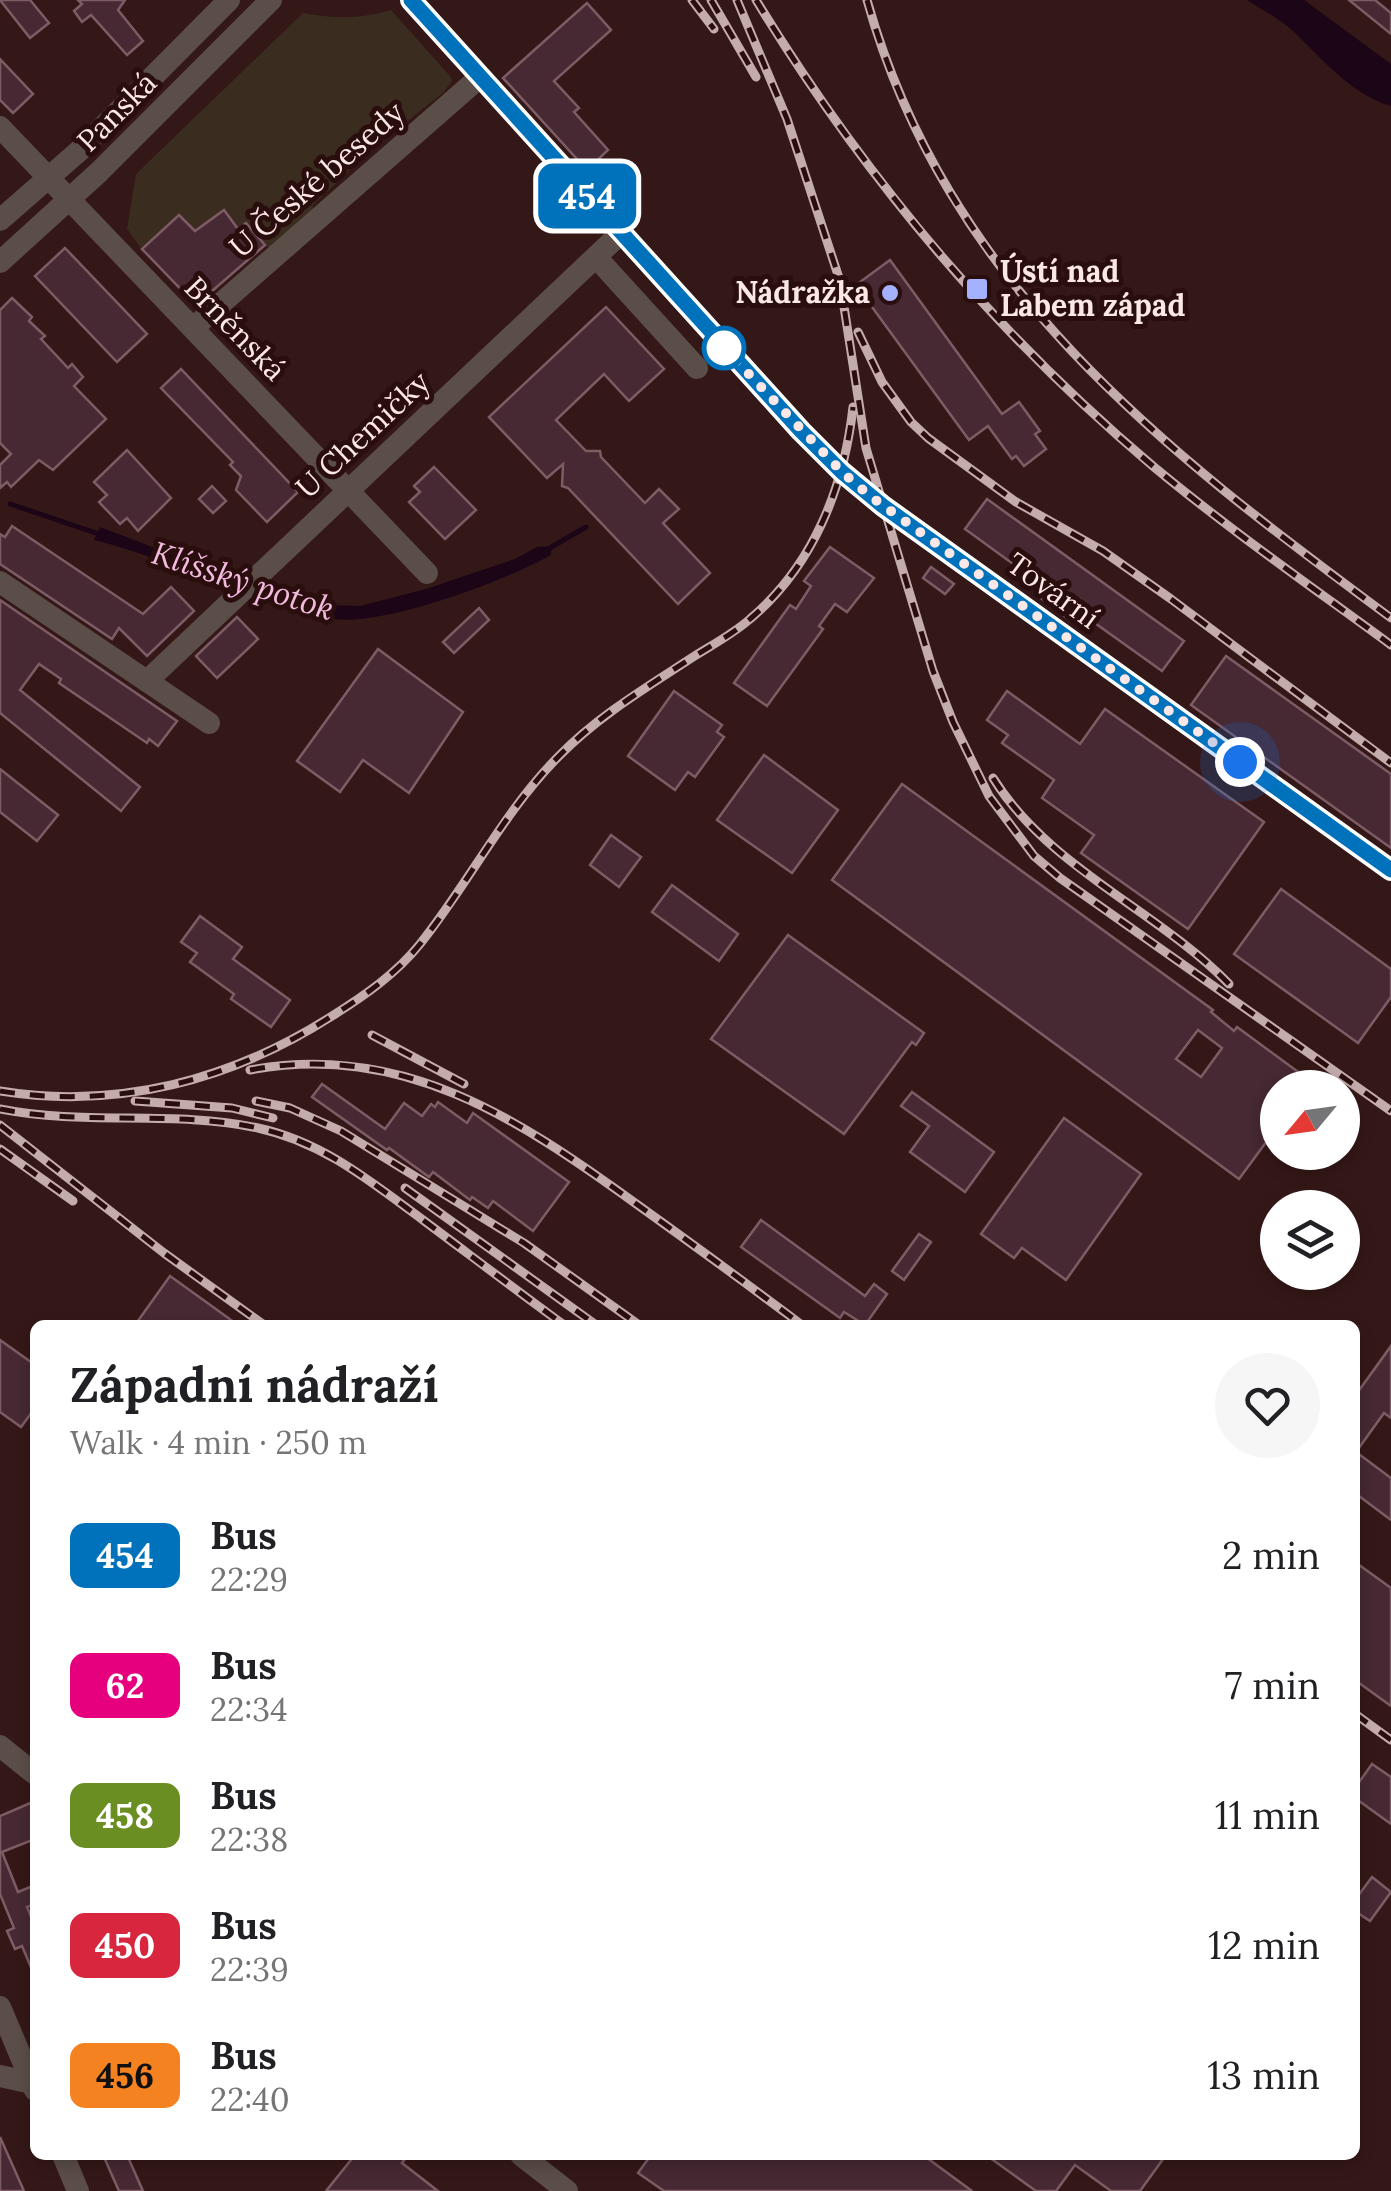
<!DOCTYPE html>
<html lang="en">
<head>
<meta charset="utf-8">
<style>
	body { margin:0; font-family:Lora,serif; background:#f6f6f6; color:#202124; height:100vh; display:flex; flex-direction:column; font-size:38px; white-space:nowrap }
	* { box-sizing:border-box; margin:0 }
	p { font-size:32px; color:#757577 }
	.icon { flex:none; width:55px; height:55px; fill:none; stroke:currentColor; stroke-width:2; stroke-linecap:round; stroke-linejoin:round }
	.map { position:relative; flex:1; overflow:hidden }
	.side { position:absolute; left:30px; top:1320px; width:1330px; height:840px; display:flex; flex-direction:column; background:#fff; border-radius:15px; box-shadow:0 5px 15px #0003 }
	.side>* { flex:none }
	.badge { padding:0 20px; border-radius:15px; font-size:35px; line-height:65px }
	.needle { width:65px; rotate:241deg }
	.tools { position:absolute; left:1260px; top:1070px; display:grid; gap:20px }
	.tools a { display:grid; place-items:center; width:100px; height:100px; border-radius:50%; background:#fff; box-shadow:0 5px 15px #0003; font-size:50px }
	.you { position:absolute; width:50px; height:50px; margin:-25px; border:8px solid #fff; border-radius:50%; background:#1a73e8; box-shadow:0 0 0 15px #1a73e833 }
	.map>.badge { position:absolute; translate:-50% -50%; box-shadow:0 0 0 5px #fff }
	.round { display:grid; place-items:center; flex:none; width:105px; height:105px; border-radius:52px; background:#f6f6f6 }
	.headline { display:flex; align-items:center; justify-content:space-between; height:170px; padding:0 40px }
	h1 { font-size:48px; font-weight:700; line-height:75px }
	ul { padding:0; list-style:none }
	li { display:flex; align-items:center; gap:30px; height:130px; padding:0 40px }
	li div { flex:1 }
	li b { display:block; font-size:38px }
	li em { font-style:normal }
	li .badge { min-width:110px; font-weight:700; text-align:center }
	.map>svg:first-child { display:block }
	.green { fill:#3a2c1f }
	.water { fill:#1c0516 }
	.lines { fill:none; stroke-linecap:round; stroke-linejoin:round }
	.stream { stroke:#1c0516; stroke-width:5 }
	.building { fill:#462932; stroke:#7e5c66; stroke-width:2.5; fill-rule:evenodd }
	.minor { stroke:#5b4d48; stroke-width:22 }
	.rail-casing { stroke:#c3acab; stroke-width:9 }
	.rail { stroke:#2a0e0e; stroke-width:5; stroke-dasharray:15; stroke-linecap:butt }
	.line-casing { stroke:#fff; stroke-width:22 }
	.line { stroke:#0072bc; stroke-width:15 }
	.walk { stroke:#fbe7e5; stroke-width:10; stroke-dasharray:0 18 }
	.poi-dot { fill:#a4b1fc; stroke:#2a0e0e; stroke-width:4 }
	.stop-dot { fill:#fff; stroke:#0072bc; stroke-width:5 }
	.labels { text-anchor:middle; stroke-width:10; stroke-linejoin:round; paint-order:stroke }
	.street-label { font-size:30px; fill:#fbe7e5; stroke:#2a0e0e }
	.poi-label { font-size:30px; font-weight:bold; fill:#fbe7e5; stroke:#2a0e0e; text-anchor:start }
	.water-label { font-size:32px; font-style:italic; fill:#f2badf; stroke:#2a0e0e }
</style>
</head>
<body>
<div class="map">
<svg width="1391" height="2191" viewBox="0 0 1391 2191">
	<rect width="100%" height="100%" fill="#341817"/>
	<!-- green -->
	<path class="green" d="M391,10L450,76L452,81L443,93L374,147L313,205V212L270,249L246,224L238,228L224,210L210,253L180,215L141,248L127,229L136,174L303,13C335,19 360,19 391,10Z"/>
	<!-- water -->
	<g class="water">
		<path d="M1247,0H1304L1391,64V106C1352,95 1321,58 1293,31C1280,19 1262,10 1247,0Z"/>
		<path d="M100,527L247,583L333,605L360,606L426,589L515,559L537,547L552,546L551,555C505,581 385,626 333,619C319,617 304,611 289,607C223,589 161,556 94,540Z"/>
	</g>
	<g class="lines">
		<!-- stream -->
		<g class="stream">
			<polyline points="10,504 102,535"/>
			<polyline points="548,549 586,527"/>
		</g>
	</g>
	<!-- building -->
	<g class="building">
		<polygon points="0,0 30,0 49,23 30,38"/>
		<polygon points="78,0 125,0 118,10 143,41 127,55 91,15 82,22 74,11 82,4"/>
		<polygon points="1349,0 1375,0 1391,13 1391,34"/>
		<polygon points="587,3 611,30 554,81 579,108 574,112 608,150 587,170 503,78"/>
		<polygon points="0,59 33,94 13,113 0,100"/>
		<polygon points="224,210 238,229 246,223 265,245 196,305 142,249 179,215 195,231"/>
		<polygon points="65,248 147,334 117,362 35,276"/>
		<polygon points="890,260 1002,414 1019,402 1040,431 1035,434 1046,449 1024,466 1016,456 1012,459 988,426 969,440 856,285"/>
		<polygon points="12,298 32,317 29,321 45,336 41,339 68,368 72,364 83,377 74,386 106,419 53,470 39,460 11,487 7,482 0,488 0,465 11,454 0,443 0,310"/>
		<polygon points="606,307 664,369 629,401 604,374 556,420 586,451 600,451 601,457 645,503 659,489 679,509 663,523 710,573 678,604 568,488 562,486 563,464 547,478 489,417"/>
		<polygon points="181,369 298,492 267,522 236,490 241,476 230,465 233,462 161,388"/>
		<polygon points="127,450 171,498 138,531 127,518 120,524 99,502 107,495 94,482"/>
		<polygon points="434,467 476,510 445,539 409,502 420,492 414,486"/>
		<polygon points="212,486 226,501 213,513 199,499"/>
		<polygon points="987,499 1184,641 1162,671 1078,611 1071,621 1042,599 1049,590 965,529"/>
		<polygon points="12,526 143,614 171,587 194,611 147,656 119,628 112,639 0,564 0,534 5,537"/>
		<polygon points="830,547 874,578 847,612 835,604 819,626 823,629 767,706 734,683 790,605 796,609 811,586 804,581"/>
		<polygon points="931,567 954,584 945,594 923,578"/>
		<polygon points="0,600 177,721 158,746 149,739 147,743 59,683 61,679 39,664 20,690 140,787 121,811 0,713"/>
		<polygon points="479,608 489,620 454,653 443,642"/>
		<polygon points="237,617 258,639 217,678 196,656"/>
		<polygon points="378,649 463,712 409,793 363,760 340,792 297,761"/>
		<polygon points="1226,656 1391,774 1391,848 1191,705"/>
		<polygon points="674,691 722,725 717,732 724,737 695,777 688,772 675,790 628,756"/>
		<polygon points="1007,691 1080,744 1105,709 1264,822 1188,929 1081,853 1094,835 1042,798 1054,780 1002,743 1008,735 987,720"/>
		<polygon points="764,755 838,810 792,873 717,820"/>
		<polygon points="0,769 58,815 37,841 0,812"/>
		<path d="M902,784L1213,1010L1211,1012L1234,1031L1237,1027L1320,1088H1278V1126L1239,1179L832,880ZM1198,1030L1222,1048L1201,1077L1176,1059Z"/>
		<polygon points="611,835 641,857 619,887 590,865"/>
		<polygon points="672,885 738,934 719,961 652,912"/>
		<polygon points="1281,889 1391,969 1391,997 1358,1043 1234,954"/>
		<polygon points="200,916 242,947 233,959 290,1000 271,1027 231,999 234,994 190,962 197,953 181,942"/>
		<polygon points="788,935 924,1033 916,1045 912,1042 844,1134 711,1039"/>
		<polygon points="322,1084 385,1129 404,1103 422,1116 431,1104 435,1107 438,1102 467,1123 473,1113 569,1182 533,1231 493,1201 488,1208 472,1197 470,1200 433,1172 429,1177 389,1148 387,1150 312,1097"/>
		<polygon points="912,1092 994,1152 965,1192 910,1152 929,1126 901,1106"/>
		<polygon points="1064,1118 1141,1174 1066,1280 1022,1248 1014,1258 981,1234"/>
		<polygon points="761,1220 865,1296 874,1284 887,1294 865,1325 844,1312 840,1318 741,1247"/>
		<polygon points="919,1234 931,1242 904,1280 892,1271"/>
		<polygon points="170,1276 238,1325 135,1325"/>
		<polygon points="0,1340 35,1365 35,1408 21,1427 0,1412"/>
		<polygon points="1391,1346 1391,1418 1384,1413 1356,1452 1391,1478 1391,1520 1355,1493 1355,1396"/>
		<polygon points="1355,1562 1391,1588 1391,1706 1355,1680"/>
		<polygon points="1372,1764 1391,1777 1391,1824 1355,1798 1355,1788"/>
		<polygon points="35,1801 35,1839 2,1852 18,1892 35,1885 35,1904 27,1907 35,1926 35,1977 22,1946 15,1949 7,1931 14,1928 0,1894 0,1816"/>
		<polygon points="1372,1877 1391,1892 1370,1921 1355,1911 1355,1900"/>
		<polygon points="0,2137 24,2191 0,2191"/>
		<polygon points="103,2155 127,2155 143,2191 119,2191"/>
		<polygon points="355,2155 408,2155 402,2163 438,2191 326,2191"/>
		<polygon points="651,2155 923,2155 972,2191 664,2191 638,2173"/>
		<polygon points="986,2155 1166,2155 1140,2191 1111,2191 1075,2165 1056,2191 1036,2191"/>
	</g>
	<g class="lines">
		<!-- minor -->
		<g class="minor">
			<polyline points="411,0 801,431 842,472 883,506 1391,870"/>
			<polyline points="0,127 427,573"/>
			<polyline points="0,220 79,151 229,0"/>
			<polyline points="596,257 697,368"/>
			<polyline points="0,262 99,172 271,0"/>
			<polyline points="193,328 480,77"/>
			<polyline points="0,582 209,723"/>
			<polyline points="147,681 621,233"/>
			<polyline points="0,1746 35,1774"/>
			<polyline points="0,2007 35,2090"/>
			<polyline points="0,2076 32,2083"/>
			<polyline points="63,2155 78,2191"/>
			<polyline points="521,2155 567,2191"/>
		</g>
		<!-- rail casing -->
		<g class="rail-casing">
			<g id="rail">
				<polyline points="692,0 714,29"/>
				<polyline points="711,0 756,77"/>
				<polyline points="737,0 787,119 840,281 866,448 933,671 953,722 989,796 1034,856 1060,878 1391,1111"/>
				<path d="M756,0C863,175 997,335 1154,467C1230,530 1312,587 1391,645"/>
				<path d="M867,0C947,285 1163,450 1391,618"/>
				<polyline points="858,332 882,382 911,422 928,438 1016,502 1103,551 1171,599 1391,763"/>
				<path d="M993,778C1049,868 1157,910 1229,984"/>
				<polyline points="372,1035 464,1084"/>
				<path d="M250,1070C403,1042 517,1118 635,1203C691,1243 747,1284 802,1325"/>
				<path d="M0,1091C118,1110 232,1080 332,1016C364,996 396,974 420,944C469,883 504,811 559,756C598,716 647,687 693,657C712,645 733,634 750,619C813,566 844,488 853,407"/>
				<polyline points="135,1101 232,1108 273,1118"/>
				<polyline points="256,1101 290,1108 341,1131 524,1243 639,1325"/>
				<path d="M0,1109C85,1126 174,1110 258,1128C323,1142 371,1182 423,1220C470,1255 516,1290 564,1325"/>
				<polyline points="0,1125 164,1253 264,1325"/>
				<polyline points="0,1149 73,1201"/>
				<polyline points="405,1188 596,1325"/>
				<polyline points="1355,1714 1391,1740"/>
			</g>
		</g>
		<!-- rail -->
		<use href="#rail" class="rail"/>
	</g>
	<g class="lines">
		<!-- line casing -->
		<g class="line-casing">
			<polyline id="line" points="411,0 801,431 842,472 883,506 1391,870"/>
		</g>
		<!-- line -->
		<use href="#line" class="line"/>
		<!-- walk -->
		<polyline class="walk" points="724,348 842,472 870,496 1240,762"/>
	</g>
	<!-- markers -->
	<g class="poi-dot">
		<rect x="965" y="277" width="24" height="24" rx="5"/>
		<circle cx="890" cy="293" r="10"/>
	</g>
	<circle class="stop-dot" cx="724" cy="348" r="20"/>
	<g class="labels">
		<!-- street labels -->
		<g class="street-label">
			<text transform="translate(117 112) rotate(-45)" y="10">Panská</text>
			<text transform="translate(317 180) rotate(-41)" y="10">U České besedy</text>
			<text transform="translate(235 329) rotate(46)" y="10">Brněnská</text>
			<text transform="translate(363 435) rotate(-43)" y="10">U Chemičky</text>
			<text transform="translate(1053 591) rotate(36)" y="10">Tovární</text>
		</g>
		<!-- poi labels -->
		<g class="poi-label">
			<text x="1000" y="282">Ústí nad<tspan x="1000" dy="34">Labem západ</tspan></text>
			<text x="870" y="303" text-anchor="end">Nádražka</text>
		</g>
		<!-- water labels -->
		<g class="water-label">
			<text transform="translate(243 581) rotate(18)" y="11">Klíšský potok</text>
		</g>
	</g>
</svg>
<div class="tools">
<a><svg class="needle" viewBox="-14 -14 28 28"><path d="M0-13l5 13h-10z" fill="#e53935"/><path d="M0 13l5-13h-10z" fill="#757577"/></svg></a>
<a><svg class="icon" aria-label="layers" viewBox="0 0 24 24"><path d="M12 4l9 5-9 5-9-5zM3 14l9 5 9-5"/></svg></a>
</div>
<div class="you" style="left:1240px;top:762px"></div>
<b class="badge" style="left:587px;top:196px;background:#0072bc;color:#fff">454</b>
<section class="side">
<div class="headline"><div><h1>Západní nádraží</h1><p>Walk · 4 min · 250 m</p></div><a class="round"><svg class="icon" aria-label="heart" viewBox="0 0 24 24"><path d="M12 20l-8-8c-3-5 5-10 8-4 3-6 11-1 8 4z"/></svg></a></div>
<ul>
<li><span class="badge" style="background:#0072bc;color:#fff">454</span><div><b>Bus</b><p>22:29</p></div><em>2 min</em></li>
<li><span class="badge" style="background:#e6007e;color:#fff">62</span><div><b>Bus</b><p>22:34</p></div><em>7 min</em></li>
<li><span class="badge" style="background:#6b8e23;color:#fff">458</span><div><b>Bus</b><p>22:38</p></div><em>11 min</em></li>
<li><span class="badge" style="background:#d7263d;color:#fff">450</span><div><b>Bus</b><p>22:39</p></div><em>12 min</em></li>
<li><span class="badge" style="background:#f58220;color:#111">456</span><div><b>Bus</b><p>22:40</p></div><em>13 min</em></li>
</ul>
</section>
</div>
</body>
</html>
